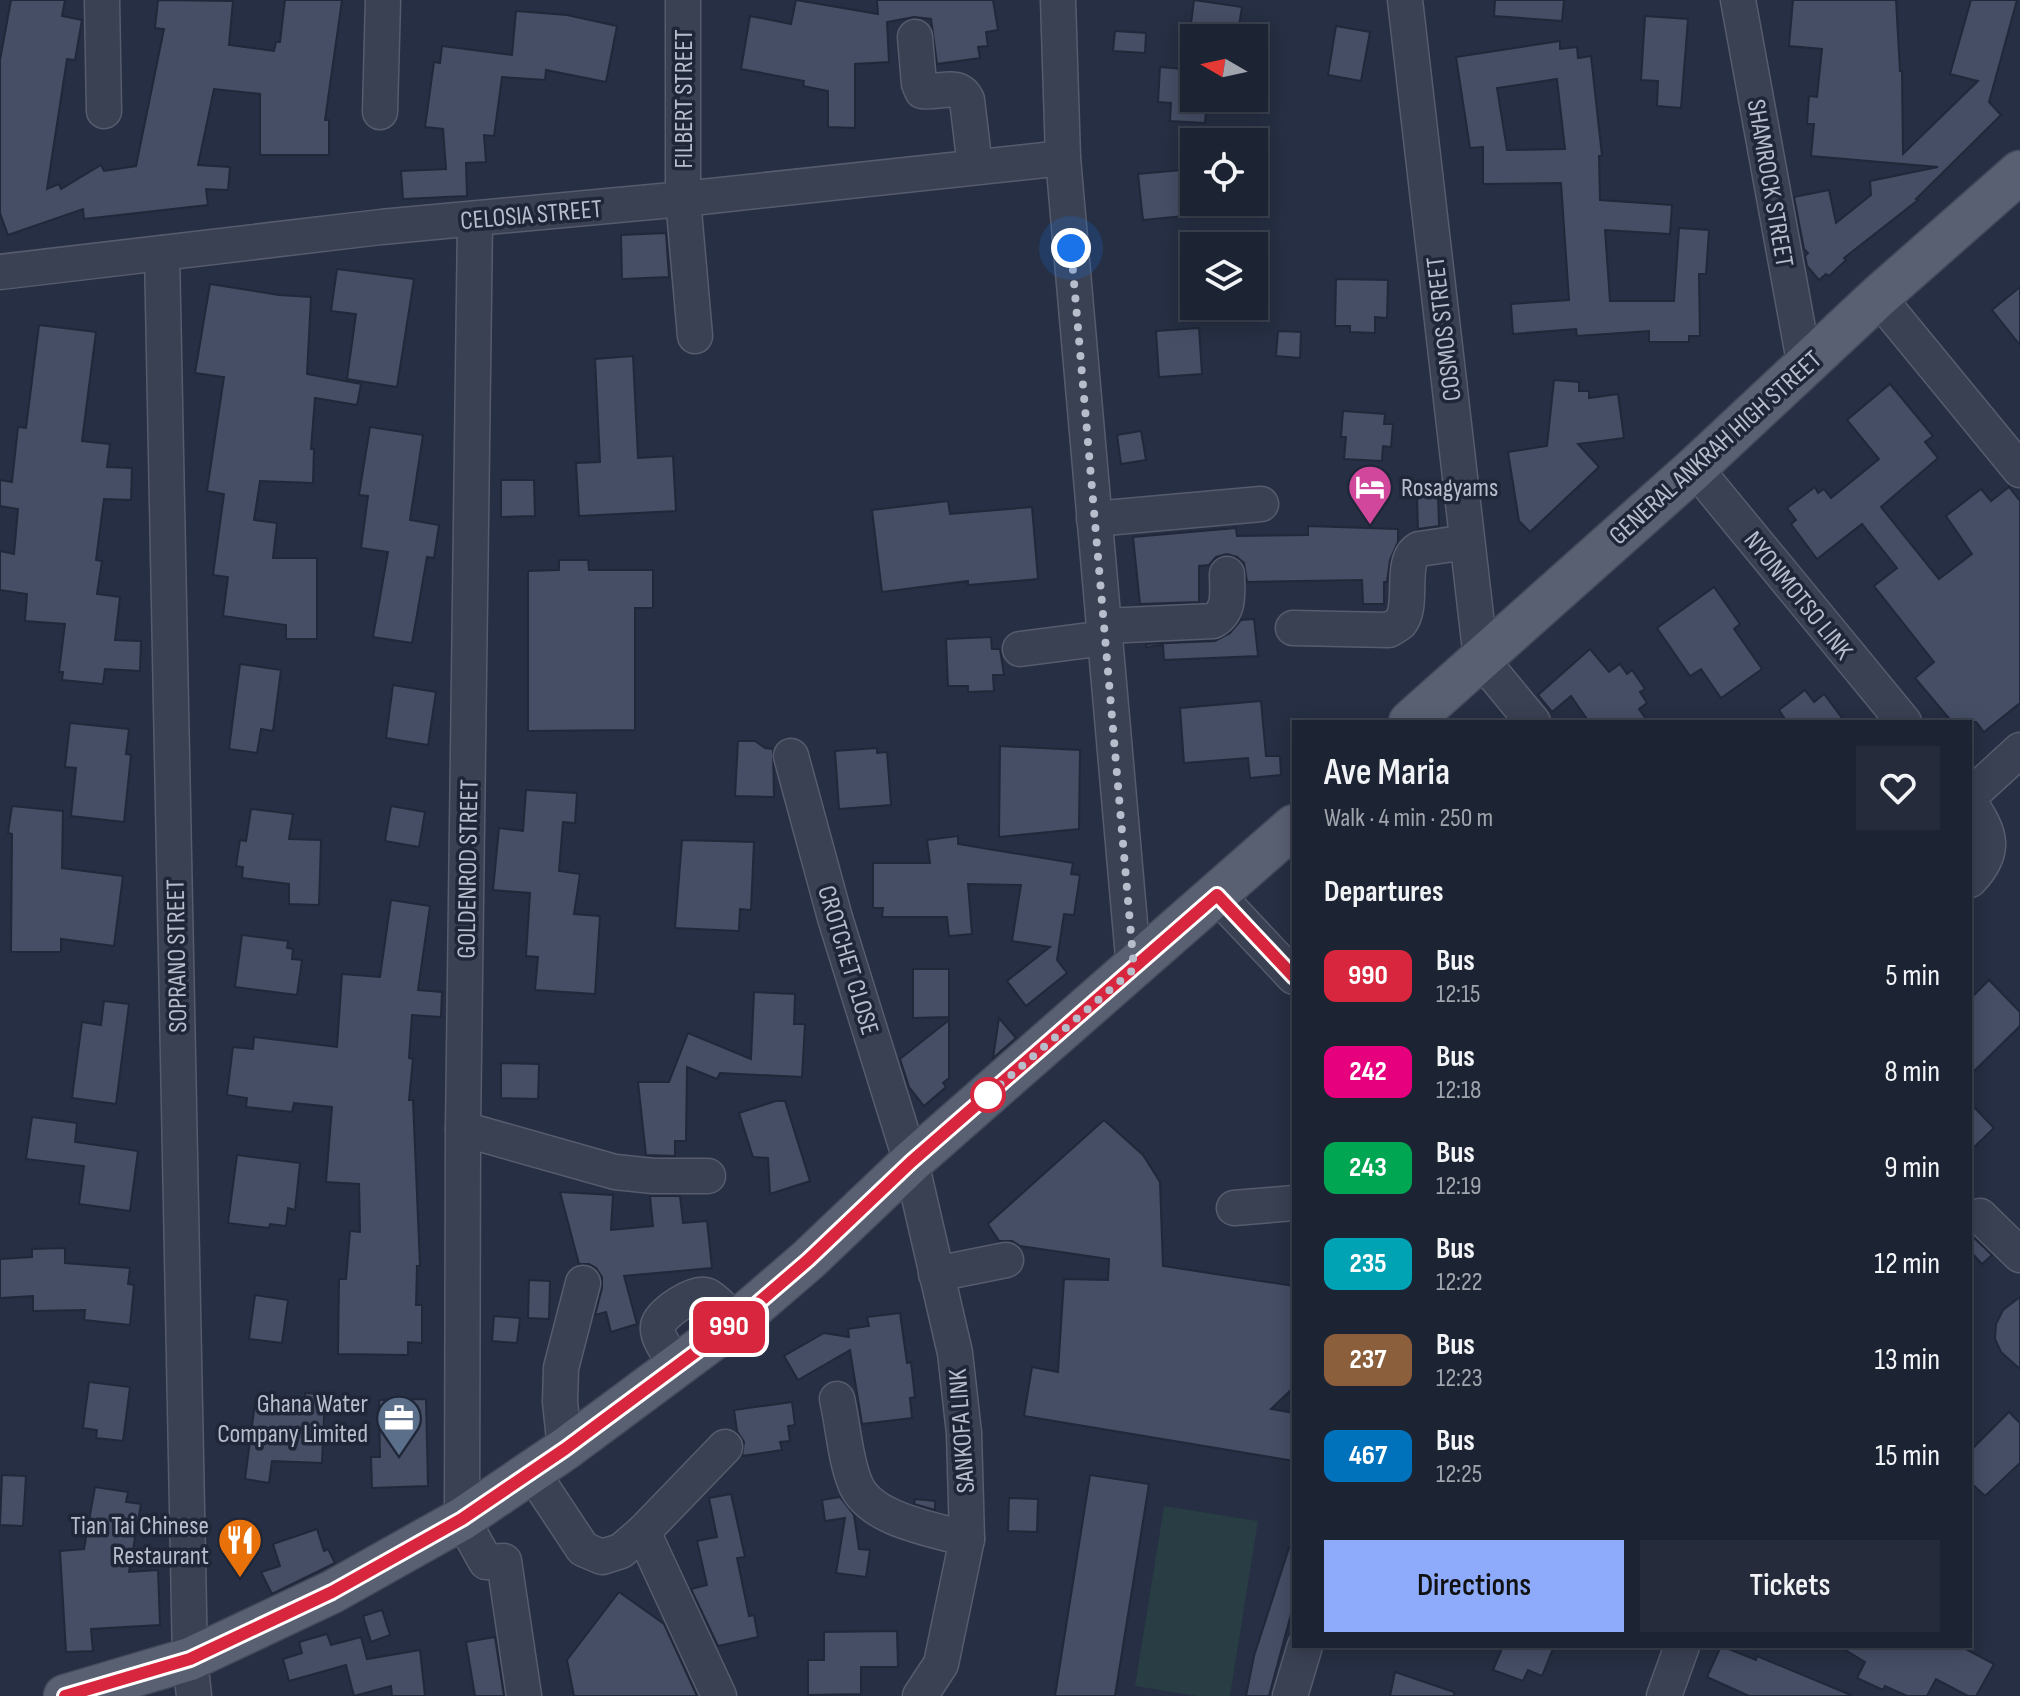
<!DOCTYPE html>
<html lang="en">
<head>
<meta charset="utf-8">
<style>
	body { margin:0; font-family:"Sofia Sans Condensed",sans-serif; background:#252b3a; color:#f1f3f6; height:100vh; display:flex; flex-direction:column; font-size:30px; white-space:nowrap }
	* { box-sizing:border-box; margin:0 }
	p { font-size:26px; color:#a0a4ac }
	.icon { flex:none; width:44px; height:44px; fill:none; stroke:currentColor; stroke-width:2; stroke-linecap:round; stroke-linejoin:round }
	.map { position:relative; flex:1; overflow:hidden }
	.drawer { position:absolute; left:1292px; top:720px; width:680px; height:928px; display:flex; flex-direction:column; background:#1c2332; border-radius:0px; box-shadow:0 4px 20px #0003,0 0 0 2px #3a404d }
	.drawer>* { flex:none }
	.badge { padding:0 16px; border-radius:12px; font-size:28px; line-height:52px }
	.needle { width:52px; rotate:279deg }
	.controls { position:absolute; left:1180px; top:24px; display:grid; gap:16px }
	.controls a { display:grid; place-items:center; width:88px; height:88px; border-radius:0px; background:#1c2332; box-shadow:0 4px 20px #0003,0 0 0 2px #3a404d; font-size:40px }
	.you { position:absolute; width:40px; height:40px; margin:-20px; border:6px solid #fff; border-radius:50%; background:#1a73e8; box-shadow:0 0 0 12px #1a73e833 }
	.map>.badge { position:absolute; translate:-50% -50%; box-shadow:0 0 0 4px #fff }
	h2 { padding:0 32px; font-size:30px; line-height:72px }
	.round { display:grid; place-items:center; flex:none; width:84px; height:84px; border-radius:0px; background:#252b3a }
	.headline { display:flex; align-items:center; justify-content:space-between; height:136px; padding:0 32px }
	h1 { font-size:38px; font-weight:600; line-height:60px }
	.action { display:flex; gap:16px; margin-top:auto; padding:16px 32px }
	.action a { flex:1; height:92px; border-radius:0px; background:#8eabfb; color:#111; font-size:32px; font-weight:600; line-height:92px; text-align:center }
	.action a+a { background:#252b3a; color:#f1f3f6 }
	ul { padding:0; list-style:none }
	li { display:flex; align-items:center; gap:24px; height:96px; padding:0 32px }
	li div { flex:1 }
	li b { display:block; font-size:30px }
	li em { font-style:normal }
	li .badge { min-width:88px; font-weight:700; text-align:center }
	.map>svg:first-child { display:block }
	.green { fill:#283d44 }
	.building { fill:#454e65; stroke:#21283a; stroke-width:2; fill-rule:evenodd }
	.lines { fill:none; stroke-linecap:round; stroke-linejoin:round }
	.minor-casing { stroke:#565c6d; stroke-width:37 }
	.major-casing { stroke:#444a5c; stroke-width:45 }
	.minor { stroke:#3a4153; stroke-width:34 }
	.major { stroke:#596072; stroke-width:42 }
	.line-casing { stroke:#fff; stroke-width:18 }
	.line { stroke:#d7263d; stroke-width:12 }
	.walk { stroke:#b8bdcc; stroke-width:8; stroke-dasharray:0 14.4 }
	.stop-dot { fill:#fff; stroke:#d7263d; stroke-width:4 }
	.labels { text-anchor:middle; stroke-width:7; stroke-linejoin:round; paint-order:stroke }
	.street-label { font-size:26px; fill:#b8bdcc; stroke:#1f2638 }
	.poi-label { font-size:26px; fill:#b8bdcc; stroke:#1f2638; text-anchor:end }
</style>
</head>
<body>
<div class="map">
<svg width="2020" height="1696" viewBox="0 0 2020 1696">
	<rect width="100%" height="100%" fill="#262f43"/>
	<!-- green -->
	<polygon class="green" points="1164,1506 1258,1521 1230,1696 1197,1696 1135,1686"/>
	<!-- building -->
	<g class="building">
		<polygon points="11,0 65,0 62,16 82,20 75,60 67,59 47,189 59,184 61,189 101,165 104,171 136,166 164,29 155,28 158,0 233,1 229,45 274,51 276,42 280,42 285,0 342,0 325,120 329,120 329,155 260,155 260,94 214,89 198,165 230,167 228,190 206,189 208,205 84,219 83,209 8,235 0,213 0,60"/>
		<polygon points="796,0 878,14 877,0 993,0 998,30 986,32 988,46 978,47 980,58 937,64 931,19 914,17 887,22 889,62 855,64 855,128 828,127 828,91 803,86 804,81 741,69 750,16 791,24"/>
		<polygon points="1194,0 1242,7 1237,38 1190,31"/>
		<polygon points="1495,0 1564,0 1562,21 1494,16"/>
		<polygon points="1793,0 1896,0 1900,71 1902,71 1903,154 1978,81 1950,74 1971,0 2017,0 1989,102 2001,115 1916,199 1918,200 1844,258 1846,260 1829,276 1826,274 1819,280 1807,266 1805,256 1808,253 1804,249 1794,197 1829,190 1836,223 1871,195 1870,181 1938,167 1811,156 1814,124 1807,124 1809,96 1817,97 1822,49 1789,46"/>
		<polygon points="516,11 567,15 617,26 606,82 546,70 545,80 502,77 494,136 484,135 486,162 466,163 467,196 403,199 401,171 446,169 443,129 425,127 434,62 440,63 442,46 512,55"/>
		<polygon points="1645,16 1688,19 1681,108 1657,106 1658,81 1641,80"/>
		<polygon points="1336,26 1370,32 1361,81 1328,75"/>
		<polygon points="1115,31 1146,33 1145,53 1113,51"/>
		<path d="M1560,41V49L1577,47L1578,58L1591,56L1602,156H1599L1600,200L1672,205L1670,234L1605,230L1610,301H1674L1679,228L1709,230L1706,274H1699L1700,336H1689V342H1649V331L1577,336L1576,329L1513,334L1511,304L1569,300L1561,183L1483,184V147L1470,148L1456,57ZM1557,79L1565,149L1507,150L1497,88Z"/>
		<polygon points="1160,67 1194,70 1194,98 1207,98 1205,123 1170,121 1171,103 1158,102"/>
		<polygon points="1193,169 1194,215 1143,220 1138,174"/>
		<polygon points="666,233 669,277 622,279 621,235"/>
		<polygon points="337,269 414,279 397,387 347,379 356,314 331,311"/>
		<polygon points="1336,279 1388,280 1387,318 1375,317 1375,333 1350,332 1350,326 1335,326"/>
		<polygon points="210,284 279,295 311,297 307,374 361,384 357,405 315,398 311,449 314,449 313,483 260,481 254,520 277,523 273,558 317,558 317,639 286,639 286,625 223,616 228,577 213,575 224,494 207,491 224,377 195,373"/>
		<polygon points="2020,287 2020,345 1992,310"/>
		<polygon points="39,325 96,332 82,441 110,444 107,467 132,468 131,500 104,499 96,560 102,561 97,594 120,597 115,640 141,641 140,671 105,669 103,684 62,680 63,672 59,672 65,624 25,621 27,594 0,590 0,551 14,554 18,509 0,506 0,480 12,482 18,427 26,428"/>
		<polygon points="1199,328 1202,374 1159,377 1156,331"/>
		<polygon points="1278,331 1301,332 1300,358 1276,356"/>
		<polygon points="633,356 638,458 673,456 676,511 579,516 576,463 600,462 595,359"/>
		<polygon points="1554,380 1579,382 1579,391 1589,391 1589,398 1618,394 1624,438 1578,444 1599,467 1530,532 1519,521 1508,452 1547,446"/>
		<polygon points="1890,384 1933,436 1925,442 1938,458 1881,507 1939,579 1972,554 1946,516 1981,489 1991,501 2009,487 2020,501 2020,703 1984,732 1976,722 1952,722 1915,678 1934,662 1874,586 1897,568 1862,524 1817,559 1791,524 1796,520 1787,508 1815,487 1818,493 1824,489 1831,498 1879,459 1847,420"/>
		<polygon points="1343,411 1385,414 1384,424 1393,424 1391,447 1383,446 1382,461 1344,459 1346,437 1341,437"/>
		<polygon points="370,427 423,435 410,520 439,525 434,558 427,557 412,643 373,637 388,552 361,548 368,496 359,495"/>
		<polygon points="1141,431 1146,460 1121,464 1117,435"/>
		<polygon points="501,480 534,480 535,516 501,517"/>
		<polygon points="1438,495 1439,526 1418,529 1417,496"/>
		<polygon points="948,501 950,514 1032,507 1038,579 968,585 968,581 882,592 872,510"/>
		<polygon points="1308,526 1398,529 1398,542 1390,560 1387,582 1384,582 1384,604 1363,604 1362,580 1247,582 1244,563 1237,557 1227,554 1216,557 1209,565 1199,566 1199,602 1140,604 1133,537 1236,528 1237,536 1308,535"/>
		<polygon points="559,560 588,560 589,570 653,570 653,608 635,608 635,730 528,731 528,571 559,570"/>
		<polygon points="1714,587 1740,624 1734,629 1762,669 1721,698 1701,669 1690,676 1657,628"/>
		<polygon points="1254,619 1258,656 1164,660 1163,645 1146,647 1146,644 1215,641 1230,633 1241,620"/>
		<polygon points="991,637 992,649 1000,649 1004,675 993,675 994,691 968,692 968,686 948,686 946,639"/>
		<polygon points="1590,649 1609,672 1620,664 1627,674 1632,670 1645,689 1640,692 1647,703 1639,709 1648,722 1589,722 1571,696 1552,712 1538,695"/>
		<polygon points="240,664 281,670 273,731 261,729 257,753 229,749"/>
		<polygon points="393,685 436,692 428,745 386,738"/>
		<polygon points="1805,690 1814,702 1824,694 1845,722 1787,722 1779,710"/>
		<polygon points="1261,701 1266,756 1280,756 1281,775 1250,778 1248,758 1184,763 1180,708"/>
		<polygon points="70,723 129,729 126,754 131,755 124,822 71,816 76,768 65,767"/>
		<polygon points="738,741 755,741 765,748 773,749 774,797 735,796"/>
		<polygon points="1000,746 1080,750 1079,829 999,837"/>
		<polygon points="877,748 877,753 887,752 891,805 839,809 835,751"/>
		<polygon points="526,790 577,793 575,823 563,822 559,871 580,874 574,914 600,916 595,994 535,990 538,957 526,956 530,893 493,890 499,828 523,831"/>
		<polygon points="12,806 63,811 62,868 123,876 114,946 61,939 61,952 11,952 12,834 8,833"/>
		<polygon points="391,806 425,812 419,847 385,841"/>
		<polygon points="251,809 293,814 289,839 321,840 319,905 289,904 289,884 242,878 243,867 236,866 240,840 246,841"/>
		<polygon points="958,836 958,844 1073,863 1071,874 1080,875 1074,915 1064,914 1057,960 1067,973 1026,1006 1007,981 1050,947 1012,941 1021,885 968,884 972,934 949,936 947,917 882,917 883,908 873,908 873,863 930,863 927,840"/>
		<polygon points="682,840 754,842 751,910 740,909 739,931 675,928"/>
		<polygon points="391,900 430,906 418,990 442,992 441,1017 412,1015 409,1058 413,1059 409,1100 413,1100 420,1266 417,1266 416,1305 422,1305 422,1343 408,1342 408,1355 338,1354 339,1279 346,1279 350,1231 360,1232 359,1184 326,1182 332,1107 294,1103 292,1112 246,1107 247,1098 227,1095 233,1047 253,1049 254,1037 337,1047 342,974 380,977"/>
		<polygon points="242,935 288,941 287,948 293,949 292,959 302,960 297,995 235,987"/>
		<polygon points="913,969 949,969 949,1017 913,1018"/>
		<polygon points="1989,980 2020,1012 2020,1026 1970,1075 1970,999"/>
		<polygon points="754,992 795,994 794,1024 805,1024 802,1077 720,1073 717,1079 687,1067 686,1141 675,1141 675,1156 646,1155 638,1082 669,1082 688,1033 751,1059"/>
		<polygon points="104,1001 129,1004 116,1104 72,1098 82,1022 101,1025"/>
		<polygon points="999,1018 1016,1038 993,1058"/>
		<polygon points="949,1020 949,1078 943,1083 946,1087 924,1106 909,1087 900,1059"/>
		<polygon points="501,1063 539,1064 538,1099 501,1098"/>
		<polygon points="776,1101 785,1101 810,1181 770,1194 768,1158 753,1157 739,1113"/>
		<polygon points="1970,1103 1994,1128 1970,1151"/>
		<polygon points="32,1117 77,1123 75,1142 138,1151 130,1211 79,1204 84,1166 26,1159"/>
		<polygon points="1104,1120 1143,1155 1160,1182 1163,1266 1294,1286 1294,1387 1271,1409 1294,1413 1294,1461 1024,1416 1032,1367 1058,1372 1064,1279 1108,1280 1109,1259 1020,1246 1012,1241 999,1241 988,1224"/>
		<polygon points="237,1155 300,1163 295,1210 288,1208 286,1226 270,1224 269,1228 228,1223"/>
		<polygon points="560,1192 613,1195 611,1230 653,1226 650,1196 680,1196 683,1223 707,1221 712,1268 624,1276 637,1324 611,1332 606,1312 595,1315 602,1288 602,1277 596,1268 589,1264 579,1264"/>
		<polygon points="1970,1234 1992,1255 1982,1264 1970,1251"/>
		<polygon points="65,1248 65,1263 130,1268 128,1284 134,1285 130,1325 84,1320 85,1310 33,1311 33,1296 0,1298 0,1259 32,1257 32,1249"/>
		<polygon points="529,1280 550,1281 549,1319 528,1318"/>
		<polygon points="255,1295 288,1300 282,1343 249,1339"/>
		<polygon points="2020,1297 2020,1369 2001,1352 1995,1339 1996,1324 2003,1310"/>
		<polygon points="900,1313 907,1363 911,1362 915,1397 910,1398 912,1418 862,1424 850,1350 798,1380 784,1356 824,1333 849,1337 848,1329 869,1326 867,1317"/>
		<polygon points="494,1316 520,1318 517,1343 492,1341"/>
		<polygon points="89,1382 130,1387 123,1441 96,1438 97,1430 83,1428"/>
		<polygon points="305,1393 325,1394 322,1463 272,1461 269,1483 245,1479 255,1403 305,1410"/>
		<polygon points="426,1399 428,1486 372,1488 371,1457 380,1457 379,1400"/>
		<polygon points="792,1402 795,1425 788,1426 790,1441 780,1442 782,1450 742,1456 744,1442 737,1431 734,1410"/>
		<polygon points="2009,1412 2020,1423 2020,1463 1985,1496 1970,1482 1970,1451"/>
		<polygon points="2,1475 26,1476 23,1526 0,1525"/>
		<polygon points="1090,1475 1149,1484 1115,1696 1055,1696"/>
		<polygon points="95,1487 128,1492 126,1502 141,1504 129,1572 158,1570 160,1625 91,1629 93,1651 66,1652 60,1551 84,1549"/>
		<polygon points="731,1494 745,1557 737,1558 749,1616 754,1615 758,1637 718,1646 691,1589 707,1585 697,1541 717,1537 709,1498"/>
		<polygon points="840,1497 854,1515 859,1549 870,1550 866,1577 836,1573 845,1518 825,1521 822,1500"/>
		<polygon points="1009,1498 1038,1499 1037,1532 1008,1531"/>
		<polygon points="915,1499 935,1501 935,1510 914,1504"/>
		<polygon points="317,1529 324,1551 328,1549 335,1563 272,1594 261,1572 280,1566 273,1544"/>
		<polygon points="1289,1548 1294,1549 1294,1603 1269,1696 1246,1696 1254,1656"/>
		<polygon points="619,1592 664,1624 697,1696 574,1696 567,1660"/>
		<polygon points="382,1610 390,1635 371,1642 363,1616"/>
		<polygon points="897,1631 898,1667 861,1667 861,1694 808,1695 808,1660 824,1660 824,1632"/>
		<polygon points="327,1634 331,1645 361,1637 367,1659 420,1650 425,1696 392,1696 391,1686 354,1696 346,1665 289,1681 283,1659 302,1653 299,1642"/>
		<polygon points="495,1637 504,1696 475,1696 466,1642"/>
		<polygon points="1503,1646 1554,1646 1542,1676 1528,1670 1523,1681 1493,1670"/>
		<polygon points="1721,1646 1756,1660 1757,1656 1853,1696 1749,1696 1707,1677"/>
		<polygon points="1839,1646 1960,1646 1994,1664 1976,1696 1968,1696 1936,1679 1927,1696 1907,1696 1885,1686 1883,1690 1857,1678 1865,1662"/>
		<polygon points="1395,1672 1454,1692 1454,1696 1390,1696"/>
	</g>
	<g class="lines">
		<!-- minor casing -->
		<g class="minor-casing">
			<g id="minor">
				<polyline points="102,0 104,111"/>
				<polyline points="683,0 683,199 695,336"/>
				<polyline points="1058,0 1063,158 1134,969"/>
				<polyline points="1405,0 1481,659 1533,722"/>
				<polyline points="1738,0 1805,367"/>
				<path d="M915,37L919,84L922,91C939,94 958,81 967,100L975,167"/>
				<polyline points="380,112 383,0"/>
				<polyline points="475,220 463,1129 462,1519 486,1562 504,1561 524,1696"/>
				<polyline points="162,253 190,1659 194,1696"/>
				<polyline points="0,272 381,227 683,199 1063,158"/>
				<polyline points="1878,297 2020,470"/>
				<polyline points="1695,468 1904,722"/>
				<polyline points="1094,519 1261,504"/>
				<path d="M1104,626L1213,621C1231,611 1227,592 1227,574"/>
				<path d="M1293,628L1389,630C1389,630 1399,624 1400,623C1415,605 1398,561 1419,549L1467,542"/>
				<polyline points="1020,649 1105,638"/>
				<polyline points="791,756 835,918 911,1162 955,1353 964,1433 967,1539 941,1664 920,1696"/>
				<polyline points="1970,796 2020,750"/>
				<path d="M1970,803C1990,833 1998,850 1970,880"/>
				<polyline points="1217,895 1294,977"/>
				<polyline points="463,1129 615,1172 653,1176 708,1176"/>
				<polyline points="1234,1208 1294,1203"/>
				<polyline points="1980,1216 2020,1255"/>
				<polyline points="936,1274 1006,1260"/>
				<path d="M677,1366C671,1356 656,1338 658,1326C660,1314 696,1289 708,1296C718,1302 728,1314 736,1322"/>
				<path d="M837,1399C843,1424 845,1459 855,1483C869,1520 933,1529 967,1539"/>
				<polyline points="565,1449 560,1402 561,1368 583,1283"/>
				<polyline points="532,1472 583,1549 602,1557 621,1551 643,1532 725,1447"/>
				<polyline points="643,1532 719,1696"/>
				<polyline points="1290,1696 1305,1646"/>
				<polyline points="1664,1696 1682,1646"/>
			</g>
		</g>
		<!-- major casing -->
		<g class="major-casing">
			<g id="major">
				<polyline points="1410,722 1695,468 1878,297 2020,172"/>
				<polyline points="65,1696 190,1659 332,1592 462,1519 565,1449 736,1322 808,1260 911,1162 1294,826"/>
			</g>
		</g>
		<!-- minor -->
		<use href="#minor" class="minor"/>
		<!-- major -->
		<use href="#major" class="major"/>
	</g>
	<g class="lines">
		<!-- line casing -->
		<g class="line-casing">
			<polyline id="line" points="65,1696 190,1659 332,1592 462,1519 565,1449 736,1322 808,1260 911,1162 1217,895 1294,977"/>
		</g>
		<!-- line -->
		<use href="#line" class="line"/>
		<!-- walk -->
		<polyline class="walk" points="988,1095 978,1104 1134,969 1071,248"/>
	</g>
	<!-- icons -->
	<defs>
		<g id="hotel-pin" transform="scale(2.3)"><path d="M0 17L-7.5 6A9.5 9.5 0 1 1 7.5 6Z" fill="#d1479c" stroke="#1f2638"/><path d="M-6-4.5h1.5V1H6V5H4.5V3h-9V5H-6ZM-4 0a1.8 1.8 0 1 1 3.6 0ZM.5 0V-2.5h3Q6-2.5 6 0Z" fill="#fff"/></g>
		<g id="office-pin" transform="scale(2.3)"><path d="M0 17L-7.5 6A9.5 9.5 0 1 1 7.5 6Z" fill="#5c6f8a" stroke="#1f2638"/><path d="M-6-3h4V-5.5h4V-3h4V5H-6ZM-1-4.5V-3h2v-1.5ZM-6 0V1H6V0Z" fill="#fff"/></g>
		<g id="restaurant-pin" transform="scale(2.3)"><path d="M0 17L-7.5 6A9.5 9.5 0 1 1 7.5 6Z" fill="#e8710a" stroke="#1f2638"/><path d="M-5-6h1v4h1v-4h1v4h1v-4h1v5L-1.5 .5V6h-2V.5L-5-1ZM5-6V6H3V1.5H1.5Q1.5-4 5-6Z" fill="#fff"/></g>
	</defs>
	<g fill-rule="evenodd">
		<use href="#hotel-pin" x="1370" y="487"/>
		<use href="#office-pin" x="399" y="1418"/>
		<use href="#restaurant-pin" x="240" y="1540"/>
	</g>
	<!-- markers -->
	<circle class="stop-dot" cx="988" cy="1095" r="16"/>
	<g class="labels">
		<!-- street labels -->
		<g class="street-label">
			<text transform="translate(683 99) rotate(-90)" y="9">FILBERT STREET</text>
			<text transform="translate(1771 183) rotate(80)" y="9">SHAMROCK STREET</text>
			<text transform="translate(531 214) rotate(-5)" y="9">CELOSIA STREET</text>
			<text transform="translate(1443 329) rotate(-97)" y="9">COSMOS STREET</text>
			<text transform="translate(1715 447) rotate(-42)" y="9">GENERAL ANKRAH HIGH STREET</text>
			<text transform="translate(1799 595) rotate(51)" y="9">NYONMOTSO LINK</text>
			<text transform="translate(467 869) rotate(-89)" y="9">GOLDENROD STREET</text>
			<text transform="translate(176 956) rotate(-91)" y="9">SOPRANO STREET</text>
			<text transform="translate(849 960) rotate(73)" y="9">CROTCHET CLOSE</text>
			<text transform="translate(961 1431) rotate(-94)" y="9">SANKOFA LINK</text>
		</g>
		<!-- poi labels -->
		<g class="poi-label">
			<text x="1401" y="496" text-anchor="start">Rosagyams</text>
			<text x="368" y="1412">Ghana Water<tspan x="368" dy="30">Company Limited</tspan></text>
			<text x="209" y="1534">Tian Tai Chinese<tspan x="209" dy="30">Restaurant</tspan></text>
		</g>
	</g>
</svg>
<div class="controls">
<a><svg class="needle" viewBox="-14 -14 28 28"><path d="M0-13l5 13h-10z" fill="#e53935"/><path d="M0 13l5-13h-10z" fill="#a0a4ac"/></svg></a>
<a><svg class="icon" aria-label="locate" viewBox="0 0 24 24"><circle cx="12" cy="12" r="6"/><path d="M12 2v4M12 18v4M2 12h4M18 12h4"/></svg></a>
<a><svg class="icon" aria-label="layers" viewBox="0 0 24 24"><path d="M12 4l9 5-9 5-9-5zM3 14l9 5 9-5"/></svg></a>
</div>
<div class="you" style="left:1071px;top:248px"></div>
<b class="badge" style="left:729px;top:1327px;background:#d7263d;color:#fff">990</b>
<section class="drawer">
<div class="headline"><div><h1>Ave Maria</h1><p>Walk · 4 min · 250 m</p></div><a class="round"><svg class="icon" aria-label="heart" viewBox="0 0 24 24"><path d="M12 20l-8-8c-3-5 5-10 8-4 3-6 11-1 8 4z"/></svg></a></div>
<h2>Departures</h2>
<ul>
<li><span class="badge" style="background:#d7263d;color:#fff">990</span><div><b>Bus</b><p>12:15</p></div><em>5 min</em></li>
<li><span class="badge" style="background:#e6007e;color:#fff">242</span><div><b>Bus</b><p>12:18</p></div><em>8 min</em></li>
<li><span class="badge" style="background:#00a651;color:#fff">243</span><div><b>Bus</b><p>12:19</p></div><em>9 min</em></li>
<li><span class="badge" style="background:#00a3b4;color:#fff">235</span><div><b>Bus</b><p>12:22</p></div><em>12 min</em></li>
<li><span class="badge" style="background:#8b5e3c;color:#fff">237</span><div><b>Bus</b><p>12:23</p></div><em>13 min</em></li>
<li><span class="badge" style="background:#0072bc;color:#fff">467</span><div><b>Bus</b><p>12:25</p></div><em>15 min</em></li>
</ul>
<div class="action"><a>Directions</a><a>Tickets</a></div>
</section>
</div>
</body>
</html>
